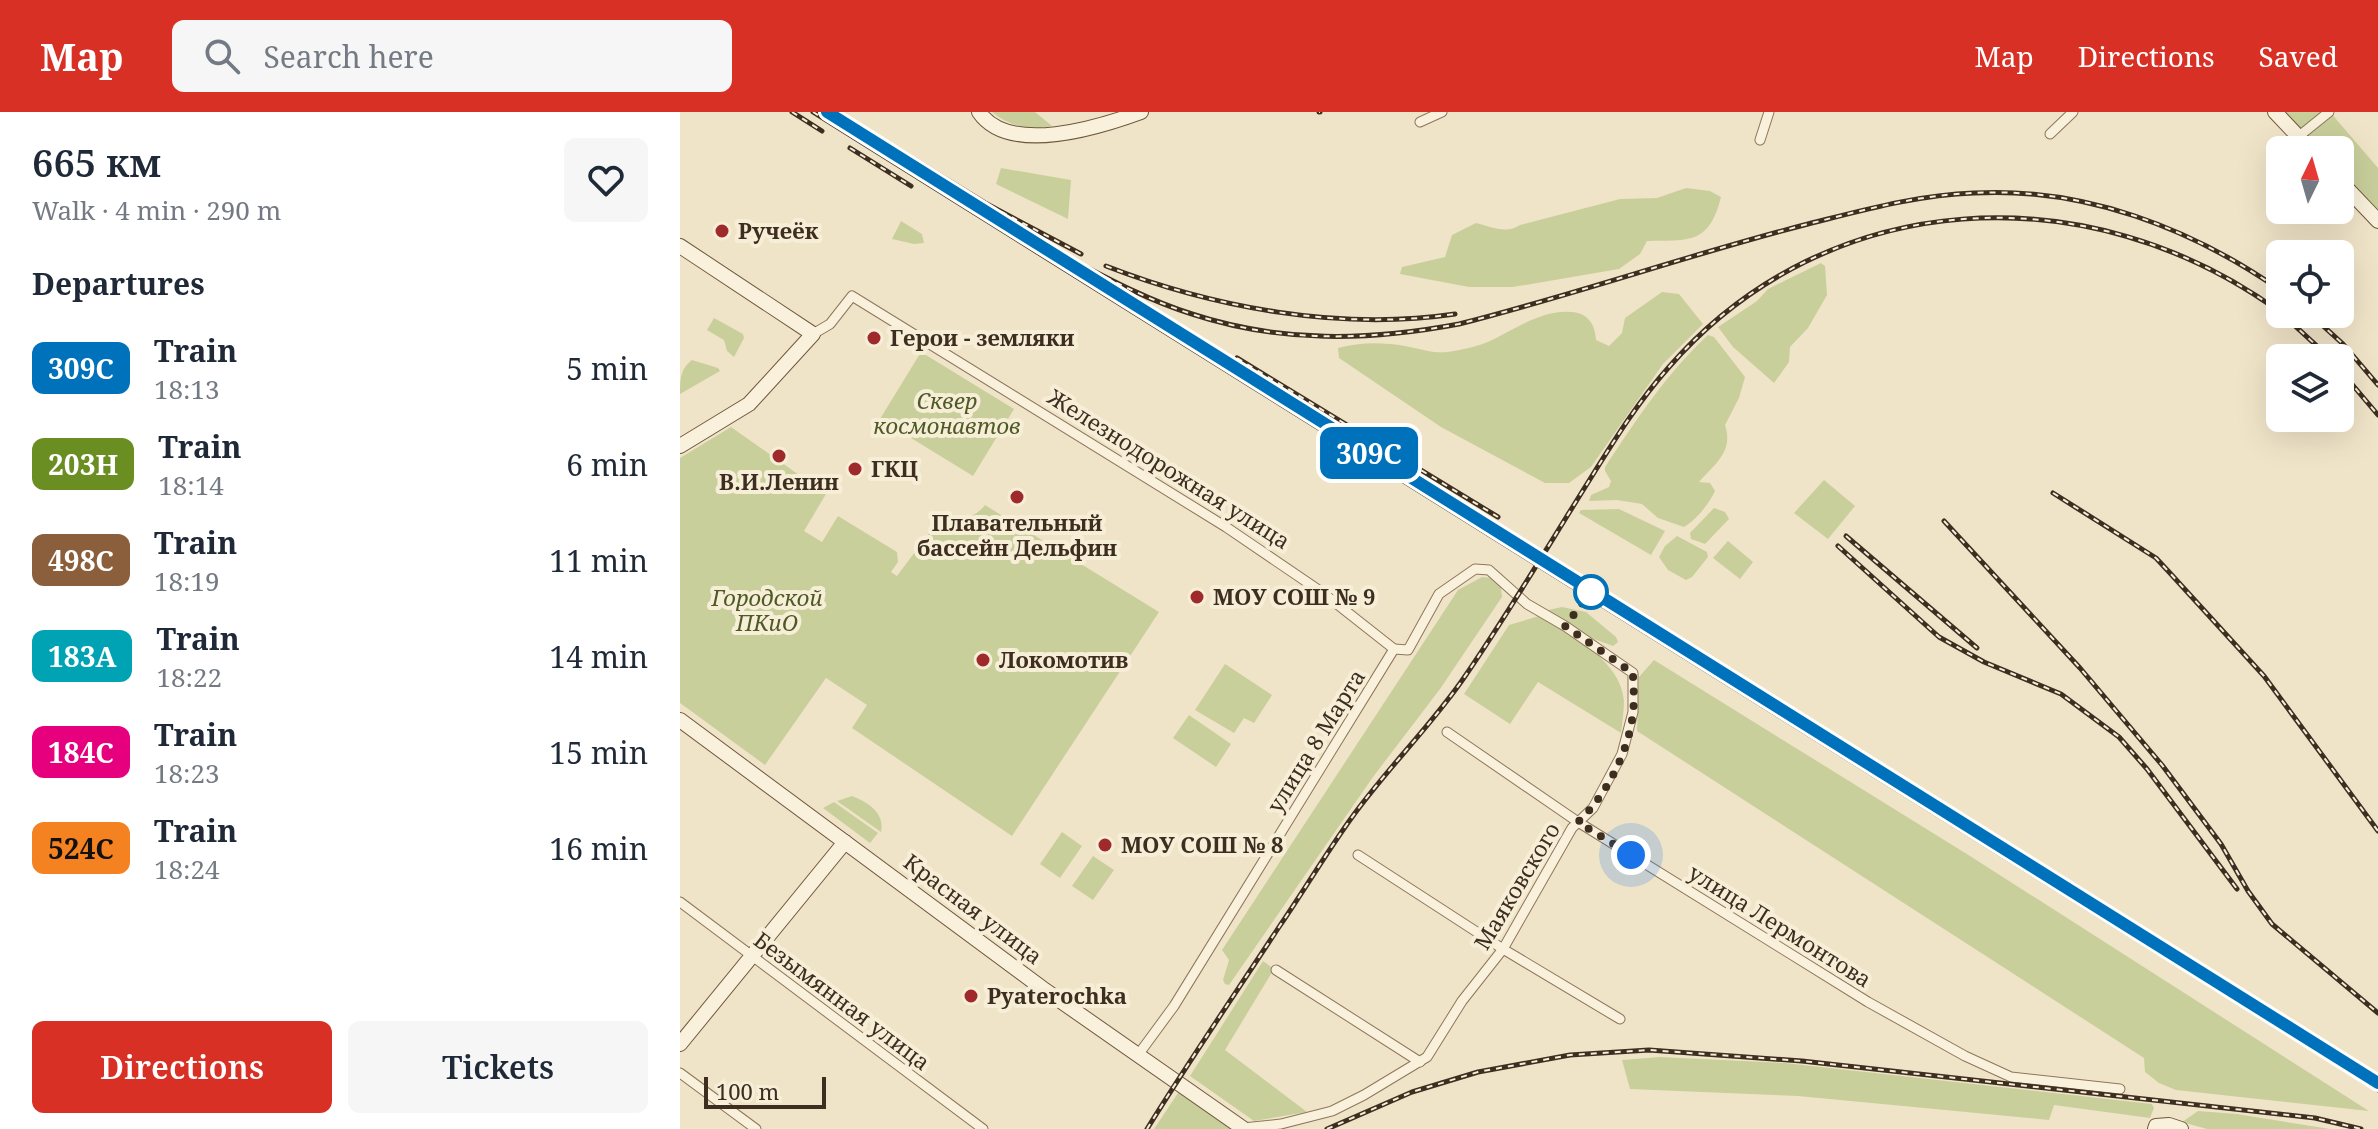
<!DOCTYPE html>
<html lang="en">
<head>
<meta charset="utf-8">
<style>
	body { margin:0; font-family:"Noto Serif",serif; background:#f6f6f7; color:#1f2937; height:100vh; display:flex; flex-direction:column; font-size:30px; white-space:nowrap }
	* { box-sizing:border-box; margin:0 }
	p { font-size:26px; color:#747a83 }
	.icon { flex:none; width:44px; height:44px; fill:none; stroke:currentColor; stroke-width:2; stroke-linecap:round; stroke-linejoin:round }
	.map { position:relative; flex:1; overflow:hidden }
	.sheet { display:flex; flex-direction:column; background:#fff; width:680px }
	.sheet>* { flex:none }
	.badge { padding:0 16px; border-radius:12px; font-size:28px; line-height:52px }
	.needle { width:52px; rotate:5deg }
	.fabs { position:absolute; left:1586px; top:24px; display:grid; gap:16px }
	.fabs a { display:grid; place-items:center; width:88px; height:88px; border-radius:12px; background:#fff; box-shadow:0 8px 32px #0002; font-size:40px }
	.scale { position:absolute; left:24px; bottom:20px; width:122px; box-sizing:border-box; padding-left:8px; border:4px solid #3d2e20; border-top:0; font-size:22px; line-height:28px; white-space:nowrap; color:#3d2e20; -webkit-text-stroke:6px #f7eed8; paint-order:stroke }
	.you { position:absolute; width:40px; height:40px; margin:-20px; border:6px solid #fff; border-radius:50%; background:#1a73e8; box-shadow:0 0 0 12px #1a73e833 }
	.map>.badge { position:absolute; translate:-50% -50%; box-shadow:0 0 0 4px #fff }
	h2 { padding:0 32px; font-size:30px; line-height:72px }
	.round { display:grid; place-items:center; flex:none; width:84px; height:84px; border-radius:12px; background:#f6f6f7 }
	.summary { display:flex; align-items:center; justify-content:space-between; height:136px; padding:0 32px }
	h1 { font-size:38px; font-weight:600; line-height:60px }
	.action { display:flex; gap:16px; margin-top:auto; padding:16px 32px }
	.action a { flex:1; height:92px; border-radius:12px; background:#d93025; color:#fff; font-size:32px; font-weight:600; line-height:92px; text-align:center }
	.action a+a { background:#f6f6f7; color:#1f2937 }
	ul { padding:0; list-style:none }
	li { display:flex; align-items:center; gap:24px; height:96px; padding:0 32px }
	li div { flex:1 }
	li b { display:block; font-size:30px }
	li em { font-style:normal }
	li .badge { min-width:88px; font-weight:700; text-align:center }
	header { display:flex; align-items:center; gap:48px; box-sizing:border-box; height:112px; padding:0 40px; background:#d93025; color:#fff }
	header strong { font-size:38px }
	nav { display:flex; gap:44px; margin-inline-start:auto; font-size:28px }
	.search { width:560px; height:72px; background:#f6f6f7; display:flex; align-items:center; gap:20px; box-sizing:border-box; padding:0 28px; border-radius:12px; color:#747a83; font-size:30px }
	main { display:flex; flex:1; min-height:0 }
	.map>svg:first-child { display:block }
	.green { fill:#c9cf9b }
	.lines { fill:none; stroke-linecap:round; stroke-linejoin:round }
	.street-casing { stroke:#8d765c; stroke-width:11 }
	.secondary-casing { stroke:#6f573f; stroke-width:16 }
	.street { stroke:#faf1dc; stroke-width:9 }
	.secondary { stroke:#faf1dc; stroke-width:14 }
	.rail-casing { stroke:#3d2e20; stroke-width:5 }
	.rail { stroke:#f7eed8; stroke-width:2; stroke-dasharray:6; stroke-linecap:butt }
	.line-casing { stroke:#fff; stroke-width:18 }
	.line { stroke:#0072bc; stroke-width:12 }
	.walk { stroke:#3d2e20; stroke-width:8; stroke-dasharray:0 14.4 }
	.poi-dot { fill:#9e2a2b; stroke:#f7eed8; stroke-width:3 }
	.stop-dot { fill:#fff; stroke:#0072bc; stroke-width:4 }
	.labels { text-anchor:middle; stroke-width:8; stroke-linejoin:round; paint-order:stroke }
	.poi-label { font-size:22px; font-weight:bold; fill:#3d2e20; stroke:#f7eed8; text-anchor:start }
	.park-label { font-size:22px; font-style:italic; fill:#4d5a26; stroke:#f7eed8 }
	.street-label { font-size:22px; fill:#3d2e20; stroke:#f7eed8 }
</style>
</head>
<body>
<header>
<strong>Map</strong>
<div class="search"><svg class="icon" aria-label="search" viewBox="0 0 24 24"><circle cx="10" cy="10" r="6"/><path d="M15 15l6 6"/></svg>Search here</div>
<nav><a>Map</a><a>Directions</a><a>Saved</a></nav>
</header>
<main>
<section class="sheet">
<div class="summary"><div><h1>665 км</h1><p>Walk · 4 min · 290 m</p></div><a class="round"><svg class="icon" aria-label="heart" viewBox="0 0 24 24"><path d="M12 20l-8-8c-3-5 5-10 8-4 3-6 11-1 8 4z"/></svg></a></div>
<h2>Departures</h2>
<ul>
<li><span class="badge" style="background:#0072bc;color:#fff">309С</span><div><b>Train</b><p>18:13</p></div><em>5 min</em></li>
<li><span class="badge" style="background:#6b8e23;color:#fff">203Н</span><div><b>Train</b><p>18:14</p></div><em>6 min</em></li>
<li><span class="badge" style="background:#8b5e3c;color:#fff">498С</span><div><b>Train</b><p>18:19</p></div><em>11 min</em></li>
<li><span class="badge" style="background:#00a3b4;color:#fff">183А</span><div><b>Train</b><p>18:22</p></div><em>14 min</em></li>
<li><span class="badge" style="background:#e6007e;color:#fff">184С</span><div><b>Train</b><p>18:23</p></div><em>15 min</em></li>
<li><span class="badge" style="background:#f58220;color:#111">524С</span><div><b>Train</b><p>18:24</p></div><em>16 min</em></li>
</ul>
<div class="action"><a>Directions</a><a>Tickets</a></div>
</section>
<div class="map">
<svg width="1698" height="1017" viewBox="0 0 1698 1017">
	<rect width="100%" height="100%" fill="#f0e4c8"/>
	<!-- green -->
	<g class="green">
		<path d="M312,0H355L372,14C349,18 330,15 312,0Z"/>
		<polygon points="1595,0 1650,0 1698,56 1698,109 1660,69 1660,38 1631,38"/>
		<polygon points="321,56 391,68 388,107 316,72"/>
		<path d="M1006,76L1030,79L1041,85C1029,133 1009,128 967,129L960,142L939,157L833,175H789L720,162L722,155L765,145L772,123L796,111C812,115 826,122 840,113L940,87L977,86Z"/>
		<polygon points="221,109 242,122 244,131 234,132 212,127"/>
		<polygon points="1141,151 1145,154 1147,183 1128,216 1110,235 1109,250 1094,271 1053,235 1038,215 1077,189 1088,177"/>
		<path d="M982,180L999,182L1023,212L983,252L911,355L889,371H865L761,315L659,246L658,236C679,230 703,230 725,234C743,237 755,243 774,239C785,237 799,234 810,229C834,218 862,197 891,200C908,201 915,212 916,228L929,234L942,221L945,206Z"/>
		<polygon points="34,206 63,222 64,226 54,245 47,239 44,228 27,218"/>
		<path d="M1028,223L1034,225L1065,265L1059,286L1045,313C1054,339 1035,352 1019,370L1030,371L1035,379C1029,392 1016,408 1004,415L978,406L962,392L937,388L909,389L911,383L929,375L931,369L925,359V355C956,308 987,261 1028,223Z"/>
		<polygon points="241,240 334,297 293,364 200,307"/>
		<path d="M12,248L38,256L40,259L0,282C0,268 0,257 12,248Z"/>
		<path d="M51,315L146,382L124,419L142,430L158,404L217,440L218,450L211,460L217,464L264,401C279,411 295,406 305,393L479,500L332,724L172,616L187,593L146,566L85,653L0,591V346Z"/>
		<polygon points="1144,368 1175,394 1148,427 1114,401"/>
		<polygon points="1034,396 1045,400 1049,407 1025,432 1011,427 1010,421"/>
		<polygon points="939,397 985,419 971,443 899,401 901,398"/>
		<polygon points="997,424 1027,440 1028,445 1012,465 1006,468 988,458 979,445 985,434"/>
		<polygon points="1048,429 1073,450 1060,467 1033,446"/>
		<polygon points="802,465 811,466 821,475 822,485 760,577 693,665 549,873 545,872 543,868 549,848 542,838 778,478"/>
		<polygon points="882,495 906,500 936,525 938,530 933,534 906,524 868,498"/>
		<path d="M859,504C890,523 941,548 944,589C944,599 942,611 941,621L858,570L830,612L784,582L829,513Z"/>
		<polygon points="974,548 1290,744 1689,999 1496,978 1479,971 1465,960 1464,946 957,619 959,565"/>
		<polygon points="545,552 592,583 574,611 564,606 554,621 515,598"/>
		<polygon points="509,603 551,632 536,655 493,626"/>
		<path d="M172,684C188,690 205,701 201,720L157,689Z"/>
		<polygon points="154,690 198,721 190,731 143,696"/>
		<polygon points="382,720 402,734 380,766 360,752"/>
		<polygon points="413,744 434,758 413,788 392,774"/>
		<polygon points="583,849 594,857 545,938 627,1000 574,1009 510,964"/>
		<polygon points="980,945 1105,951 1472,992 1474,996 1470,1006 1374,993 1369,1008 1118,984 950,977 942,948"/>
		<polygon points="500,978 553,1017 474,1017"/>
		<polygon points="1518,999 1557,1002 1650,1017 1527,1017 1502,1010"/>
	</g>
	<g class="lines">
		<!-- street casing -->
		<g class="street-casing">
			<g id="street">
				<polyline points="740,10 762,0"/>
				<polyline points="1370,22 1393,0"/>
				<polyline points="1618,25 1649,0"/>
				<polyline points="1080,28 1089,0"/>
				<polyline points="133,222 150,212 172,184 546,415 643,481 714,537"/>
				<polyline points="767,620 898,710 1188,890 1285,944 1331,965 1440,977"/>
				<polyline points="678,743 823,837 940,907"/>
				<polyline points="0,790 303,1017"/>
				<polyline points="596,858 740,950"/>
				<polyline points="458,943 494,894 714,537"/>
				<polyline points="0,961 76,1017"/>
				<polyline points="563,1016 601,1012 652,999 684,983 747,945 782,889 823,837 892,716 913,696 942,642 953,600 953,561 885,514 847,492 809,458 795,457 759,482 728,538 714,537"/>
			</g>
		</g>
		<!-- secondary casing -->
		<g class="secondary-casing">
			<g id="secondary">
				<path d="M299,0C329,44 420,15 461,0"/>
				<polyline points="1595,0 1631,38"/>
				<polyline points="1660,69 1698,109"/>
				<polyline points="0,134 133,222 69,292 0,334"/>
				<polyline points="0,608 362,876 564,1017"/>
				<polyline points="0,932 165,730"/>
				<polyline points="1475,1017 1476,1014 1489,1013 1501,1017"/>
			</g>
		</g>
		<!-- street -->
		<use href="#street" class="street"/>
		<!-- secondary -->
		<use href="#secondary" class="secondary"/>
		<!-- rail casing -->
		<g class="rail-casing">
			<g id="rail">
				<polyline points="112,0 142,19"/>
				<polyline points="133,0 1698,978"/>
				<polyline points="157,0 305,91 401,142"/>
				<polyline points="639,0 640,0"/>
				<polyline points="170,36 231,74"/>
				<path d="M383,143C425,165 467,188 512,202C600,231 689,229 779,212C897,182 1011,142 1128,112C1184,98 1237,83 1294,81C1404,75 1511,116 1600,178"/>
				<path d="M426,154C534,196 660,219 775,202"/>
				<polyline points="1602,202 1650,246"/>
				<polyline points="1630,202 1663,232 1698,273"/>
				<polyline points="557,246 818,405"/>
				<polyline points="1660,258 1698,303"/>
				<polyline points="1373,381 1476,446 1489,460 1584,564 1698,719"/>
				<polyline points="1264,409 1400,556 1482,653 1541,732 1568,779 1592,812 1698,901"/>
				<polyline points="1166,424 1297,536"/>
				<polyline points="1158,434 1259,525 1304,550 1381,582 1439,625 1467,657 1557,777"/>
				<path d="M467,1017C509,949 555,882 599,815C623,780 645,743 670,708C704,660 747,618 781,570C824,508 862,444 902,380C929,337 955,293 989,255C1148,73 1409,61 1600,200"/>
				<polyline points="647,1017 732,980 798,960 890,943 969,938 1122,949 1635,1006 1681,1017"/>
			</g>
		</g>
		<!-- rail -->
		<use href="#rail" class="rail"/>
	</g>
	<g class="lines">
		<!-- line casing -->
		<g class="line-casing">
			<polyline id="line" points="147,0 1698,971"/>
		</g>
		<!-- line -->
		<use href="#line" class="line"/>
		<!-- walk -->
		<path class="walk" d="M911,480L885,514L953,561C953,573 955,586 953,599C950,638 926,684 898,710L951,743"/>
	</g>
	<!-- markers -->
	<g class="poi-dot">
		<circle cx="42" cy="119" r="8"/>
		<circle cx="194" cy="226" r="8"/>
		<circle cx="99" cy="344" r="8"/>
		<circle cx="175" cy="357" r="8"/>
		<circle cx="337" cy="385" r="8"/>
		<circle cx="517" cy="485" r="8"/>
		<circle cx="303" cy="548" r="8"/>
		<circle cx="425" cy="733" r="8"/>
		<circle cx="291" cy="884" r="8"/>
	</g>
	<circle class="stop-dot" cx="911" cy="480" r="16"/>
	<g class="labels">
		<!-- poi labels -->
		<g class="poi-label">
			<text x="58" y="127">Ручеёк</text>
			<text x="210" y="234">Герои - земляки</text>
			<text x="191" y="365">ГКЦ</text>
			<text x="99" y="378" text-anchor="middle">В.И.Ленин</text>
			<text x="337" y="419" text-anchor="middle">Плавательный<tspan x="337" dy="25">бассейн Дельфин</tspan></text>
			<text x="533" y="493">МОУ СОШ № 9</text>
			<text x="319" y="556">Локомотив</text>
			<text x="441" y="741">МОУ СОШ № 8</text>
			<text x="307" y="892">Pyaterochka</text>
		</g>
		<!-- park labels -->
		<g class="park-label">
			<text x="267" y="297">Сквер<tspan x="267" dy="25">космонавтов</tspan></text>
			<text x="87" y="494">Городской<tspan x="87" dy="25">ПКиО</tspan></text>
		</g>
		<!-- street labels -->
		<g class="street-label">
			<text transform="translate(489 357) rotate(32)" y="8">Железнодорожная улица</text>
			<text transform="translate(636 629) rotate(-58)" y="8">улица 8 Марта</text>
			<text transform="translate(837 774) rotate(-59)" y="8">Маяковского</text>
			<text transform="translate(293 797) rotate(37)" y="8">Красная улица</text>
			<text transform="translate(1100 814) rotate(32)" y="8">улица Лермонтова</text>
			<text transform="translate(162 889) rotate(37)" y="8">Безымянная улица</text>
		</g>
	</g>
</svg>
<div class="fabs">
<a><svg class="needle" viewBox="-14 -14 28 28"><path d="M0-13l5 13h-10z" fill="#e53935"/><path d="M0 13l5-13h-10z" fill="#747a83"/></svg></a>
<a><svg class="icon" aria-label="locate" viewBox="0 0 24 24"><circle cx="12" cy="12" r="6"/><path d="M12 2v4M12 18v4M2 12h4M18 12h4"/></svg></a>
<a><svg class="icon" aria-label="layers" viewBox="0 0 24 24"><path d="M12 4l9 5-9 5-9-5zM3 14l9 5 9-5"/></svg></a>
</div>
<div class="scale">100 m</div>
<div class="you" style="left:951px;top:743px"></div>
<b class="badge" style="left:689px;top:341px;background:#0072bc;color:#fff">309С</b>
</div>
</main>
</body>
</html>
